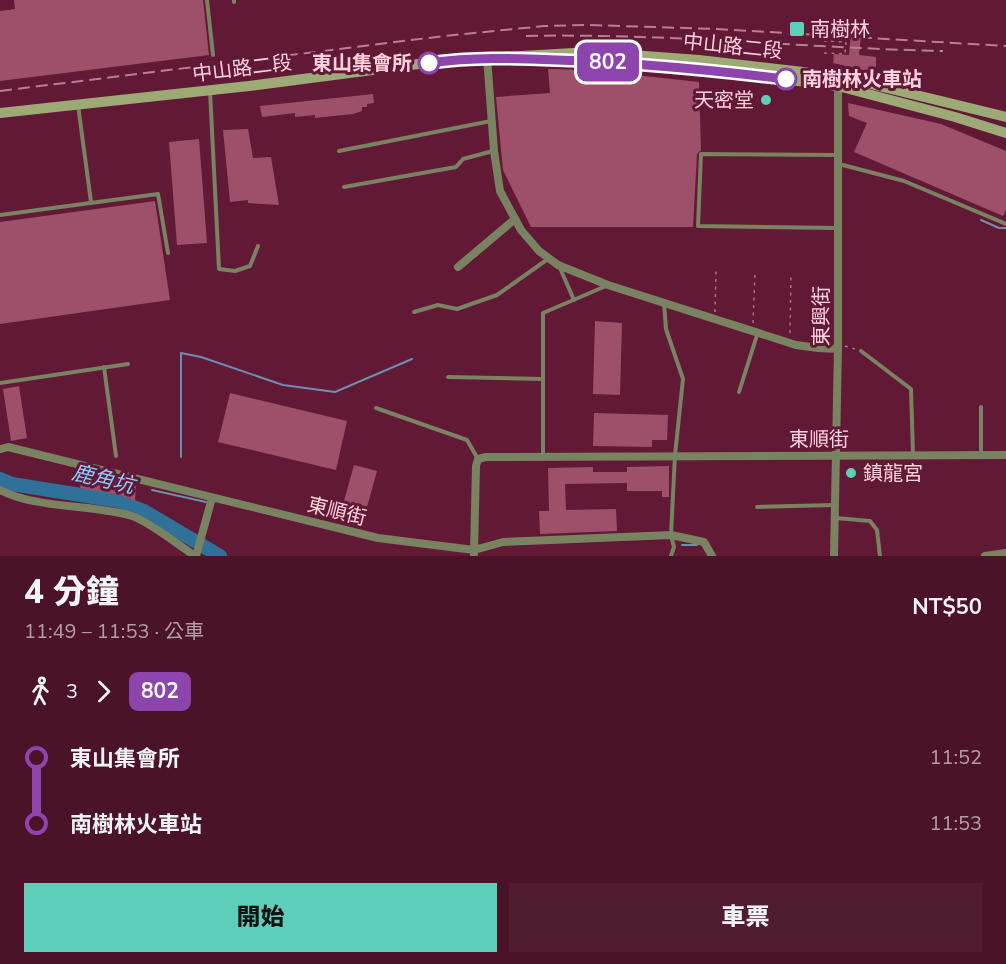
<!DOCTYPE html>
<html lang="zh-TW">
<head>
<meta charset="utf-8">
<style>
	body { margin:0; font-family:"Nunito Sans","Noto Sans TC",sans-serif; background:#511c30; color:#f1f3f6; height:100vh; display:flex; flex-direction:column; font-size:22px; white-space:nowrap }
	* { box-sizing:border-box; margin:0 }
	p { font-size:20px; color:#b29ea8 }
	.icon { flex:none; width:33px; height:33px; fill:none; stroke:currentColor; stroke-width:2; stroke-linecap:round; stroke-linejoin:round }
	.map { position:relative; height:556px; overflow:hidden }
	.details { display:flex; flex-direction:column; background:#4a1328; flex:1 }
	.details>* { flex:none }
	.badge { padding:0 12px; border-radius:9px; font-size:21px; line-height:39px }
	.map>.badge { position:absolute; translate:-50% -50%; box-shadow:0 0 0 3px #fff }
	.legs { display:flex; align-items:center; gap:9px; height:66px; padding:0 24px; font-size:20px }
	.legs p { margin-inline-start:auto }
	.summary { display:flex; align-items:center; justify-content:space-between; height:102px; padding:0 24px }
	h1 { font-size:33px; font-weight:800; line-height:45px }
	.button { display:flex; gap:12px; margin-top:auto; padding:12px 24px }
	.button a { flex:1; height:69px; border-radius:0px; background:#5cceba; color:#111; font-size:24px; font-weight:800; line-height:69px; text-align:center }
	.button a+a { background:#511c30; color:#f1f3f6 }
	ul { padding:0 24px; list-style:none }
	li { display:flex; align-items:center; gap:21px; height:66px; font-size:22px }
	li i { display:grid; place-items:center; width:9px; height:100%; margin:0 8px; background:currentColor }
	li i::after { content:''; width:15px; height:15px; margin:-8px; border:4px solid; border-radius:50%; background:#4a1328 }
	li p { margin-inline-start:auto }
	li:first-child i { background:linear-gradient(#0000 50%,currentColor 0) }
	li:last-child i { background:linear-gradient(currentColor 50%,#0000 0) }
	.map>svg:first-child { display:block }
	.lines { fill:none; stroke-linecap:round; stroke-linejoin:round }
	.stream { stroke:#6e8eae; stroke-width:2 }
	.river { stroke:#30719a; stroke-width:14 }
	.building { fill:#9e4f6a }
	.path { stroke:#ab6f84; stroke-width:1.5; stroke-dasharray:3 4.5; stroke-linecap:butt }
	.lane { stroke:#798261; stroke-width:4 }
	.street { stroke:#798261; stroke-width:8 }
	.secondary { stroke:#9daa76; stroke-width:10 }
	.rail { stroke:#b97f93; stroke-width:2; stroke-dasharray:12 6; stroke-linecap:butt }
	.line-1-casing { stroke:#fff; stroke-width:14 }
	.line-1 { stroke:#8e44ad; stroke-width:9 }
	.poi-dot { fill:#5cceba; stroke:#621936; stroke-width:2 }
	.stop-1-dot { fill:#fff; stroke:#8e44ad; stroke-width:3 }
	.labels { text-anchor:middle; stroke-width:6; stroke-linejoin:round; paint-order:stroke }
	.poi-label { font-size:20px; fill:#ffd1dd; stroke:#621936; text-anchor:start }
	.street-label { font-size:20px; fill:#ffd1dd; stroke:#621936 }
	.stop-label { font-size:20px; font-weight:bold; fill:#ffd1dd; stroke:#621936; text-anchor:end }
	.water-label { font-size:21px; font-style:italic; fill:#88cdfe; stroke:#621936 }
</style>
</head>
<body>
<div class="map">
<svg width="1006" height="556" viewBox="0 0 1006 556">
	<rect width="100%" height="100%" fill="#621936"/>
	<g class="lines">
		<!-- stream -->
		<g class="stream">
			<polyline points="981,220 999,228 1006,228"/>
			<polyline points="181,457 181,353 201,357 283,385 335,392 412,359"/>
			<polyline points="152,490 206,502"/>
			<polyline points="682,545 697,545"/>
		</g>
		<!-- river -->
		<polyline class="river" points="0,479 12,484 118,501 144,511 220,556"/>
	</g>
	<!-- building -->
	<g class="building">
		<polygon points="14,0 203,0 209,55 0,81 0,11 15,9"/>
		<polygon points="851,35 861,35 859,55 876,57 876,73 833,63 834,54 849,55"/>
		<polygon points="548,69 590,70 699,82 701,150 697,154 693,227 531,227 503,170 496,97 550,93"/>
		<polygon points="373,94 374,103 367,104 367,107 362,107 362,111 353,114 315,118 315,115 295,117 295,113 262,117 260,106"/>
		<polygon points="848,103 941,124 1006,151 1006,210 1003,216 854,152 867,123 849,116"/>
		<polygon points="248,129 253,158 271,157 279,205 248,203 248,200 230,202 223,130"/>
		<polygon points="199,139 207,243 177,245 169,142"/>
		<polygon points="155,201 170,300 0,324 0,222"/>
		<polygon points="595,321 622,323 620,395 593,394"/>
		<polygon points="19,386 27,438 11,441 3,389"/>
		<polygon points="230,393 347,421 336,470 218,442"/>
		<polygon points="594,413 668,415 667,440 652,440 652,447 593,446"/>
		<polygon points="354,465 377,471 362,525 339,519"/>
		<polygon points="669,466 669,497 662,497 662,491 627,491 627,483 565,484 566,510 616,509 617,531 540,534 539,511 549,511 548,468 593,467 593,472 627,472 627,467"/>
		<polygon points="84,472 136,486 135,501 120,495 80,488"/>
	</g>
	<g class="lines">
		<!-- path -->
		<g class="path">
			<polyline points="824,53 845,54 846,42 824,41"/>
			<polyline points="715,312 716,271"/>
			<polyline points="753,323 755,273"/>
			<polyline points="790,333 791,274"/>
			<polyline points="845,346 855,349"/>
		</g>
		<!-- lane -->
		<g class="lane">
			<polyline points="207,0 213,55"/>
			<polyline points="234,2 234,0"/>
			<polyline points="210,91 219,269 235,271 250,266 258,246"/>
			<polyline points="78,105 91,202"/>
			<polyline points="339,151 491,121"/>
			<polyline points="838,155 701,154 698,226 838,228"/>
			<polyline points="839,164 904,181 1006,224"/>
			<polyline points="344,187 456,167 463,159 493,151"/>
			<polyline points="0,215 158,194 168,253"/>
			<polyline points="560,268 574,300"/>
			<polyline points="664,303 666,329 683,379 675,455 671,535 674,547 671,556"/>
			<polyline points="414,312 438,305 457,309 497,295 548,259"/>
			<polyline points="861,351 911,389 913,454"/>
			<polyline points="104,367 116,456"/>
			<polyline points="448,377 543,379"/>
			<polyline points="0,383 128,364"/>
			<polyline points="739,392 758,332"/>
			<polyline points="376,408 467,440 478,459"/>
			<polyline points="981,454 981,407"/>
			<polyline points="543,456 543,313 606,286"/>
			<polyline points="757,507 834,505"/>
			<polyline points="836,518 870,521 877,530 880,556"/>
		</g>
		<!-- street -->
		<g class="street">
			<polyline points="487,57 494,151 500,191 521,230 539,251 558,265 608,285 796,345 818,348 838,349"/>
			<polyline points="458,267 515,219"/>
			<polyline points="1,449 8,447 378,538 474,550 503,542 671,535 704,542 712,556"/>
			<path d="M0,490C41,510 89,503 132,516C148,521 180,546 195,556"/>
			<polyline points="474,554 476,466 478,459 486,457 1006,455"/>
			<polyline points="196,556 212,498"/>
			<polyline points="834,556 838,346 838,82"/>
			<polyline points="985,556 1006,553"/>
		</g>
		<!-- secondary -->
		<g class="secondary">
			<polyline points="563,60 709,70 838,86 955,117 1006,133"/>
			<polyline points="0,113 249,86 449,60 591,52 699,60 838,76 1006,117"/>
		</g>
		<!-- rail -->
		<g class="rail">
			<path d="M526,36C666,33 804,48 943,51"/>
			<polyline points="0,91 444,36 544,26 588,25 717,29 1006,46"/>
		</g>
	</g>
	<g class="lines">
		<!-- line-1 casing -->
		<g class="line-1-casing">
			<path id="line-1" d="M429,63C472,57 514,58 557,60C634,62 710,70 786,79"/>
		</g>
		<!-- line-1 -->
		<use href="#line-1" class="line-1"/>
	</g>
	<!-- markers -->
	<g class="poi-dot">
		<rect x="789" y="21" width="16" height="16" rx="3"/>
		<circle cx="766" cy="100" r="6"/>
		<circle cx="851" cy="473" r="6"/>
	</g>
	<g class="stop-1-dot">
		<circle cx="429" cy="63" r="10"/>
		<circle cx="786" cy="79" r="10"/>
	</g>
	<g class="labels">
		<!-- poi labels -->
		<g class="poi-label">
			<text x="810" y="36">南樹林</text>
			<text x="754" y="107" text-anchor="end">天密堂</text>
			<text x="863" y="480">鎮龍宮</text>
		</g>
		<!-- street labels -->
		<g class="street-label">
			<text transform="translate(733 46) rotate(6)" y="7">中山路二段</text>
			<text transform="translate(242 68) rotate(-7)" y="7">中山路二段</text>
			<text transform="translate(821 316) rotate(-90)" y="7">東興街</text>
			<text x="819" y="446">東順街</text>
			<text transform="translate(337 511) rotate(14)" y="7">東順街</text>
		</g>
		<!-- stop labels -->
		<g class="stop-label">
			<text x="412" y="70">東山集會所</text>
			<text x="802" y="86" text-anchor="start">南樹林火車站</text>
		</g>
		<!-- water labels -->
		<g class="water-label">
			<text transform="translate(103 479) rotate(13)" y="7">鹿角坑</text>
		</g>
	</g>
</svg>
<b class="badge" style="left:608px;top:62px;background:#8e44ad;color:#fff">802</b>
</div>
<section class="details">
<div class="summary"><div><h1>4 分鐘</h1><p>11:49 – 11:53 · 公車</p></div><b>NT$50</b></div>
<div class="legs"><svg class="icon" aria-label="walk" viewBox="0 0 24 24"><circle cx="13" cy="4" r="2"/><path d="M13 8l-2 6 4 7M11 14l-3 7M7 12l3-4h3l4 4"/></svg>3<svg class="icon" aria-label="forward" viewBox="0 0 24 24"><path d="M9 5l7 7-7 7"/></svg><b class="badge" style="background:#8e44ad;color:#fff">802</b></div>
<ul>
<li><i style="color:#8e44ad"></i><b>東山集會所</b><p>11:52</p></li>
<li><i style="color:#8e44ad"></i><b>南樹林火車站</b><p>11:53</p></li>
</ul>
<div class="button"><a>開始</a><a>車票</a></div>
</section>
</body>
</html>
